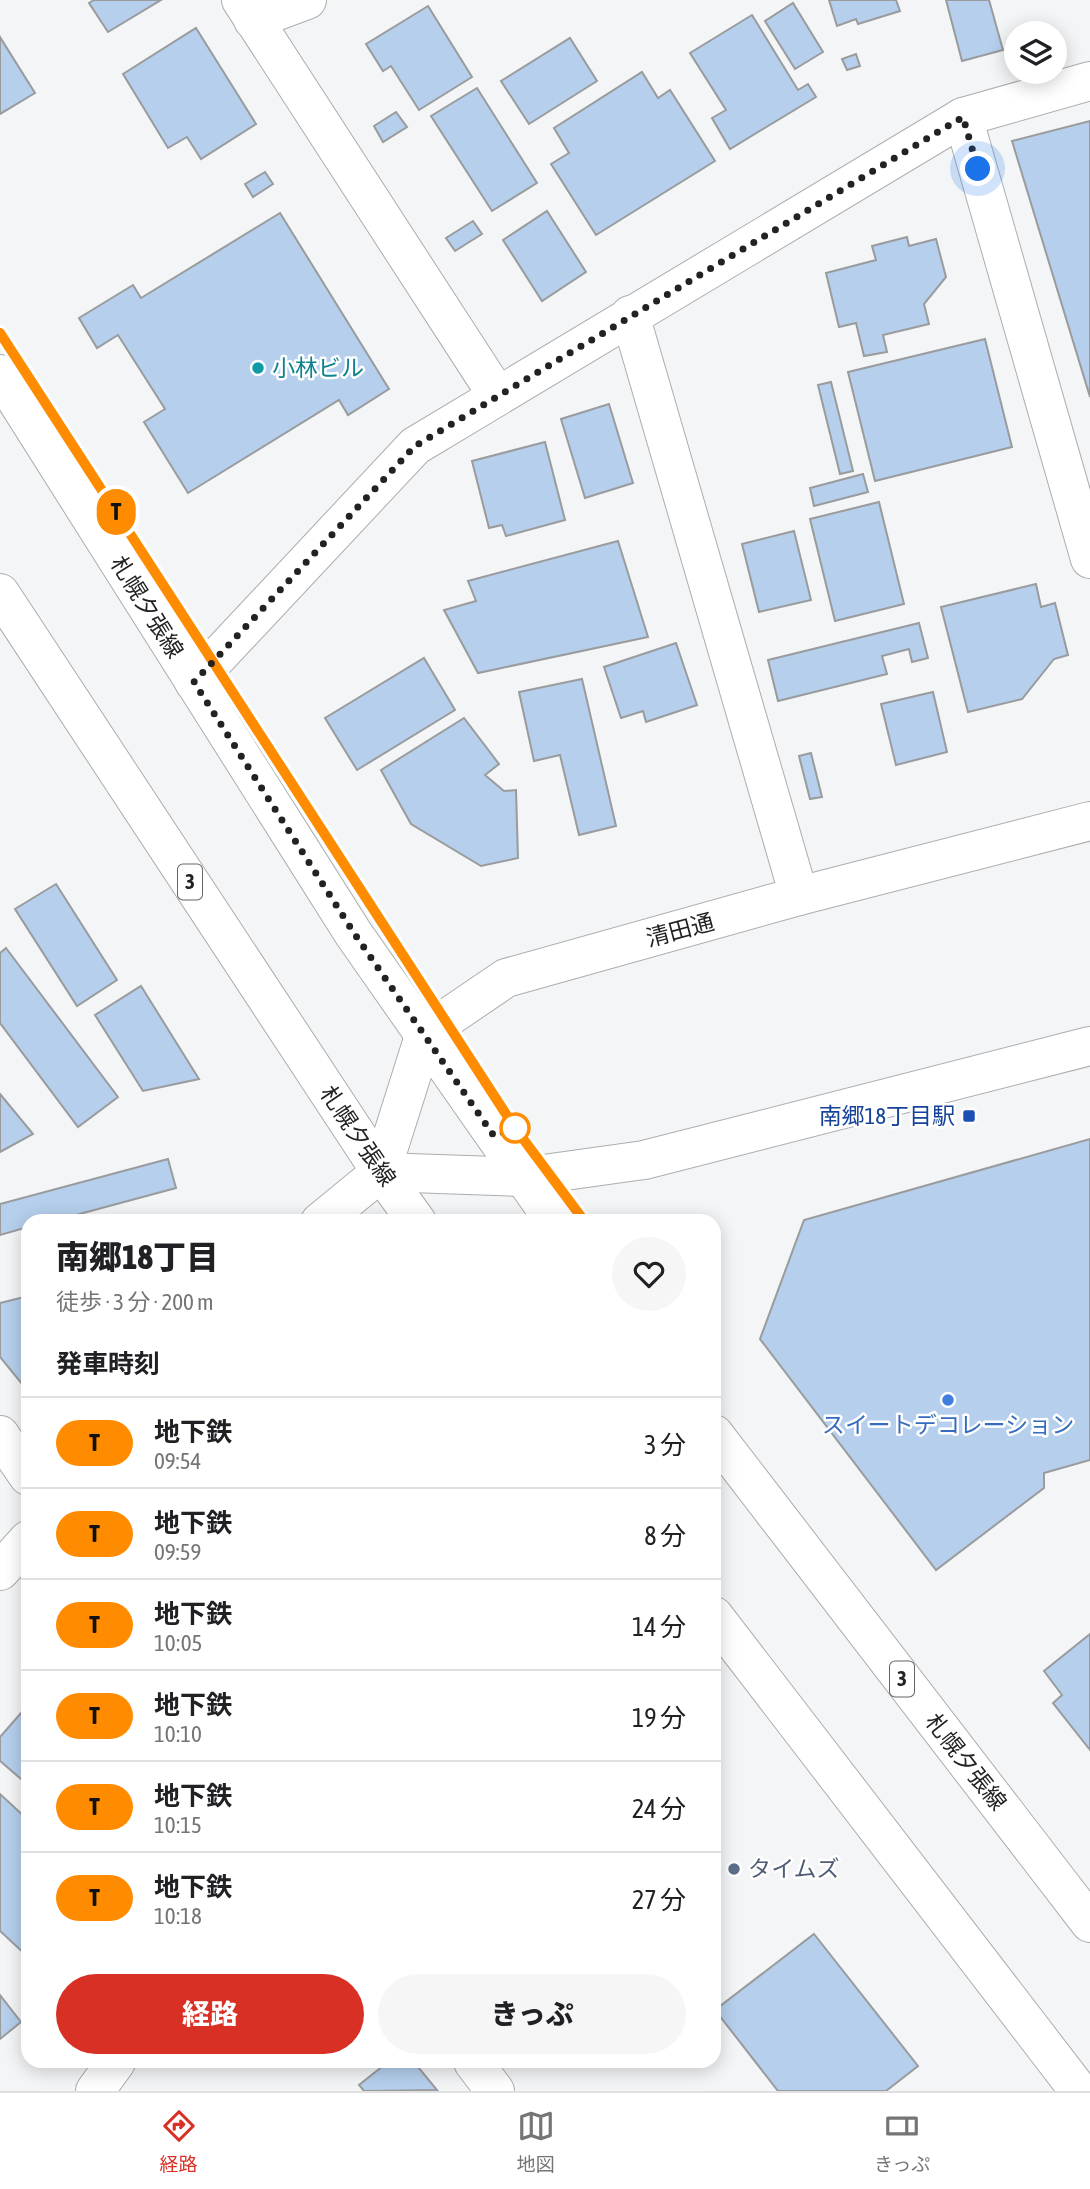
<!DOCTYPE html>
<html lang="ja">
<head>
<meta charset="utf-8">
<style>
	body { margin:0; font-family:"Asap Condensed","Noto Sans JP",sans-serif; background:#f6f6f6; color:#202124; height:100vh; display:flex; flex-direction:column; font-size:26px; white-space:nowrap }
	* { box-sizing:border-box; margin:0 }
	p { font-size:23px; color:#757577 }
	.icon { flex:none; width:38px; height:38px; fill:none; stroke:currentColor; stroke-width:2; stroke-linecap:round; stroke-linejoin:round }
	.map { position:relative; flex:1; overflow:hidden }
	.drawer { position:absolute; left:21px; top:1214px; width:700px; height:854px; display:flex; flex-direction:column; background:#fff; border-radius:21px; box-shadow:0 4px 18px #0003 }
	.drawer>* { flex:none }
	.badge { padding:0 14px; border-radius:23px; font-size:24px; line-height:46px }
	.controls { position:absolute; left:1004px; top:21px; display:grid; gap:14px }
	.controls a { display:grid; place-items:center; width:63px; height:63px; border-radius:50%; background:#fff; box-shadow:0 4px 18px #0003; font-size:35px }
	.you { position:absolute; width:35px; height:35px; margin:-18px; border:5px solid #fff; border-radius:50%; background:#1a73e8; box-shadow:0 0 0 10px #1a73e833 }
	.map>.badge { position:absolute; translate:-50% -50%; box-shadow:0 0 0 4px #fff }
	h2 { padding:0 35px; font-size:26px; line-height:63px }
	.round { display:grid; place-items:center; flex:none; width:74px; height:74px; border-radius:37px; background:#f6f6f6 }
	.summary { display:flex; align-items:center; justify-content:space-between; height:119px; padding:0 35px }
	h1 { font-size:33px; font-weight:800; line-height:52px }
	.primary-button { display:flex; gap:14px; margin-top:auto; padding:14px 35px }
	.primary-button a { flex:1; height:80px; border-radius:42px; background:#d93025; color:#fff; font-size:28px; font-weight:800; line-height:80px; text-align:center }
	.primary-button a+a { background:#f6f6f6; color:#202124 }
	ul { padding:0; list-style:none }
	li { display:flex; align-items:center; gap:21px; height:91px; padding:0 35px; border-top:2px solid #e0e0e0 }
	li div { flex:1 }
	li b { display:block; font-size:26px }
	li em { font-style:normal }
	li .badge { min-width:77px; font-weight:700; text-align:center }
	.tabs { display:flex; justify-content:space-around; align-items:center; height:98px; border-top:2px solid #e0e0e0; background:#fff; font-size:19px; color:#757577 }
	.tabs a { display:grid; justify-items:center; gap:4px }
	.tabs .on { color:#d93025 }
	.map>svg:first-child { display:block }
	.building { fill:#b5cfec; stroke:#999b9d; stroke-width:2 }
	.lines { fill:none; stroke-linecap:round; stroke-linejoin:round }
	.street-casing { stroke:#abadaf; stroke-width:40 }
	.secondary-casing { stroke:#abadaf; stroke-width:40 }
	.primary-casing { stroke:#abadaf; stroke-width:40 }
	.street { stroke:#fff; stroke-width:38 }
	.secondary { stroke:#fff; stroke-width:38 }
	.primary { stroke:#fff; stroke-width:38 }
	.line-casing { stroke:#fff; stroke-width:16 }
	.line { stroke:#ff8c00; stroke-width:10 }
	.walk { stroke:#222223; stroke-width:7; stroke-dasharray:0 12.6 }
	.culture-dot { fill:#0f9aa8; stroke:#fff; stroke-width:2.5 }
	.transit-dot { fill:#1a4fb4; stroke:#fff; stroke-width:2.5 }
	.stop-dot { fill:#fff; stroke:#ff8c00; stroke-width:3.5 }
	.shop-dot { fill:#3f7fe0; stroke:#fff; stroke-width:2.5 }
	.service-dot { fill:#5c6f8a; stroke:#fff; stroke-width:2.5 }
	.labels { text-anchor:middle; stroke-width:5; stroke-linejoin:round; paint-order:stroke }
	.shield { fill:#fff; stroke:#646465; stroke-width:2 }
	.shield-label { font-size:21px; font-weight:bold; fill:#222223 }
	.culture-label { font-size:23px; fill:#0d838f; stroke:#fff; text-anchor:start }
	.street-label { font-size:23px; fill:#222223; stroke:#fff }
	.transit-label { font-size:23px; fill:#164399; stroke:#fff; text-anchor:end }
	.shop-label { font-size:23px; fill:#366cbe; stroke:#fff }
	.service-label { font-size:23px; fill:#4e5e75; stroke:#fff; text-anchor:start }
</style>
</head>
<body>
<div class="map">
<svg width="1090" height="2091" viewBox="0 0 1090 2091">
	<rect width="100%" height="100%" fill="#f3f5f7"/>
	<!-- building -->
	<g class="building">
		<polygon points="94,0 161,0 108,32 89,3"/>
		<polygon points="829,0 896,0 900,11 858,24 856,19 837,26"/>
		<polygon points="946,0 989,0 1003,50 962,61"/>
		<polygon points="793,3 823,52 795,69 765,21"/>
		<polygon points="428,6 472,77 419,110 391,66 383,71 366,44"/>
		<polygon points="752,15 798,90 808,84 816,97 730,149 712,118 726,110 690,53"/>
		<polygon points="196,28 256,124 201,159 187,137 168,148 123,74"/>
		<polygon points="0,37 35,93 0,114"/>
		<polygon points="570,38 597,81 529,124 501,81"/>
		<polygon points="856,54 860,66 847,70 842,59"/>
		<polygon points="642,72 658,98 670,90 715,161 596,235 551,164 569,153 554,128"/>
		<polygon points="477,88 537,183 492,211 431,116"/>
		<polygon points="396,112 407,127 383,142 374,126"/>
		<polygon points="1090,121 1090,397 1012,141"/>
		<polygon points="265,172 273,184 253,197 245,184"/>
		<polygon points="547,211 586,272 542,301 503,240"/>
		<polygon points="280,213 389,389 348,415 339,400 188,493 144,422 165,409 118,335 97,348 79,318 133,285 141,298"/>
		<polygon points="473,221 482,234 455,251 446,238"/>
		<polygon points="907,237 909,246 936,239 946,277 924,304 929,324 883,335 887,352 864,356 856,323 839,327 826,273 876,260 872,246"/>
		<polygon points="985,339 1012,447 875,481 848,372"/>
		<polygon points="831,382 853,471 840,474 818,385"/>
		<polygon points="609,404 633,483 585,498 561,419"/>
		<polygon points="545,442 565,520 506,536 502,525 489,528 472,461"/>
		<polygon points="863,474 868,492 814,506 810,488"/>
		<polygon points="879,502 904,604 835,621 810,519"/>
		<polygon points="794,531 811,600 759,612 742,544"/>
		<polygon points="618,541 648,637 478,673 444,610 476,601 468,581"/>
		<polygon points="1036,584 1041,607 1055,603 1068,655 1054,659 1022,699 968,712 941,607"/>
		<polygon points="919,623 928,658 912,662 909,649 882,656 887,674 778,701 768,660"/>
		<polygon points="676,643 697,705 646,722 643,711 621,718 604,667"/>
		<polygon points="424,658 455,710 357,770 325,718"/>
		<polygon points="582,679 616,826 579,835 560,755 534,761 519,692"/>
		<polygon points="933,692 947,752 896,765 881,704"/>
		<polygon points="464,718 499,764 485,775 504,791 516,790 518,858 481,866 411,824 381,770"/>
		<polygon points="811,753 822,797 810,799 799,756"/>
		<polygon points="56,884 117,980 77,1006 15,909"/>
		<polygon points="6,948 118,1097 78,1127 0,1023 0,953"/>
		<polygon points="141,986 199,1079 143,1091 95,1015"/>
		<polygon points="0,1094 33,1134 0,1152"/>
		<polygon points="1090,1139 1090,1460 1044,1473 1044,1488 936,1570 760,1339 804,1220"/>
		<polygon points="168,1159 176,1188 50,1222 28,1222 28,1227 0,1235 0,1204"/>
		<polygon points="28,1296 28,1377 22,1384 0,1357 0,1303"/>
		<polygon points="1090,1634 1090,1750 1053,1703 1062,1695 1044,1671"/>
		<polygon points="28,1705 28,1785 0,1761 0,1737"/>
		<polygon points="0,1794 28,1820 28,1957 0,1931"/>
		<polygon points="814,1934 918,2066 886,2091 778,2091 715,2010"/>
		<polygon points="0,1995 21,2022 0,2039"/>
		<polygon points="388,2062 414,2062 437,2090 364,2091 359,2085"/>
	</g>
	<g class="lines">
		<!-- street casing -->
		<g class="street-casing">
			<g id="street">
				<polyline points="241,0 497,395"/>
				<polyline points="253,20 307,0"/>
				<polyline points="963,117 1090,559"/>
				<polyline points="630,315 799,896"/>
				<polyline points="194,682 415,446 963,117 1090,81"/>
				<polyline points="0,1435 28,1476"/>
				<polyline points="473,2062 495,2091"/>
				<polyline points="95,2091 116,2062"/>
			</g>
		</g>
		<!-- secondary casing -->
		<g class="secondary-casing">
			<g id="secondary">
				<polyline points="381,1172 522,1177 644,1160 1090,1046"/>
				<polyline points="320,1222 381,1172 425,1033 506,978 799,896 1090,821"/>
				<polyline points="0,1571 28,1540"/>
			</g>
		</g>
		<!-- primary casing -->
		<g class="primary-casing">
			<g id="primary">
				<polyline points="0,374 353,933 555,1222"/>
				<polyline points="0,593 381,1172 417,1222"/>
				<polyline points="714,1434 1090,1923"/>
				<polyline points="714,1616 1079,2091"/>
			</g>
		</g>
		<!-- street -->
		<use href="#street" class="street"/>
		<!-- secondary -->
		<use href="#secondary" class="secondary"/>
		<!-- primary -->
		<use href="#primary" class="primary"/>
	</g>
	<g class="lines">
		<!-- line casing -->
		<g class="line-casing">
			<polyline id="line" points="0,333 515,1128 585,1222"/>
		</g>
		<!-- line -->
		<use href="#line" class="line"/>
		<!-- walk -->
		<polyline class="walk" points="515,1128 494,1136 354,933 194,682 415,446 963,117 978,169"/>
	</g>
	<!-- markers -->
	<circle class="culture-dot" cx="258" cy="368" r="7"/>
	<rect class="transit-dot" x="962" y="1109" width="14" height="14" rx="3.5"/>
	<circle class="stop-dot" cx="515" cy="1128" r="14"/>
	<circle class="shop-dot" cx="948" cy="1400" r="7"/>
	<circle class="service-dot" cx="734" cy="1869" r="7"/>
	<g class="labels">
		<!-- shield labels -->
		<g class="shield">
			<rect x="178" y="864.5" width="24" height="35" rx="5"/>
			<rect x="890" y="1661.5" width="24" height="35" rx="5"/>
		</g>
		<g class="shield-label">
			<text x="190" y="889">3</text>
			<text x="902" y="1686">3</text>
		</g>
		<!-- culture labels -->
		<g class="culture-label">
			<text x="272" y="376">小林ビル</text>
		</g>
		<!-- street labels -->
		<g class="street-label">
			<text transform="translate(147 607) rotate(58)" y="8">札幌夕張線</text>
			<text transform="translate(680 930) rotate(-15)" y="8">清田通</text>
			<text transform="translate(358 1136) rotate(56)" y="8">札幌夕張線</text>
			<text transform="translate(966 1762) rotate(52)" y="8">札幌夕張線</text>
		</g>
		<!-- transit labels -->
		<g class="transit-label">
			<text x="955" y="1124">南郷18丁目駅</text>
		</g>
		<!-- shop labels -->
		<g class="shop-label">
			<text x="948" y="1433">スイートデコレーション</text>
		</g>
		<!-- service labels -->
		<g class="service-label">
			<text x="748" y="1877">タイムズ</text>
		</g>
	</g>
</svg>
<div class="controls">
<a><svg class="icon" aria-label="layers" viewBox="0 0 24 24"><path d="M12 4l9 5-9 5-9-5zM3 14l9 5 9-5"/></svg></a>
</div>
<div class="you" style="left:978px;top:169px"></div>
<b class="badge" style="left:116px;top:512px;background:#ff8c00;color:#111">T</b>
<section class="drawer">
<div class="summary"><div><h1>南郷18丁目</h1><p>徒歩 · 3 分 · 200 m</p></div><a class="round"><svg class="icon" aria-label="heart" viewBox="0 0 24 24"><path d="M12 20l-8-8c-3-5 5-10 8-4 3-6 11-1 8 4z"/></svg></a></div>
<h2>発車時刻</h2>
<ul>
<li><span class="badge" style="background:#ff8c00;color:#111">T</span><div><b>地下鉄</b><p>09:54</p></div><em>3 分</em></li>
<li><span class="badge" style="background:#ff8c00;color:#111">T</span><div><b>地下鉄</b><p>09:59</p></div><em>8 分</em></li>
<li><span class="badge" style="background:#ff8c00;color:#111">T</span><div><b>地下鉄</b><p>10:05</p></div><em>14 分</em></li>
<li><span class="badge" style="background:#ff8c00;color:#111">T</span><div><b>地下鉄</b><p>10:10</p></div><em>19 分</em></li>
<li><span class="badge" style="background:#ff8c00;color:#111">T</span><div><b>地下鉄</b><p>10:15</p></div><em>24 分</em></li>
<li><span class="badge" style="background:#ff8c00;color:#111">T</span><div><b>地下鉄</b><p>10:18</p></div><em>27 分</em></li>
</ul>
<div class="primary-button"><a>経路</a><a>きっぷ</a></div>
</section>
</div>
<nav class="tabs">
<a class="on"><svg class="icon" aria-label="directions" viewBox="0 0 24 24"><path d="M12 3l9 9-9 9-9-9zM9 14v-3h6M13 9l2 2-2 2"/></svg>経路</a>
<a><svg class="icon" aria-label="map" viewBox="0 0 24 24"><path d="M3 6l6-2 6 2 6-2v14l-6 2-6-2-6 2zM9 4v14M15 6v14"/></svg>地図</a>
<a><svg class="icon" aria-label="tickets" viewBox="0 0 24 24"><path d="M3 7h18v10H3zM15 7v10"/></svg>きっぷ</a>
</nav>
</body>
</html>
